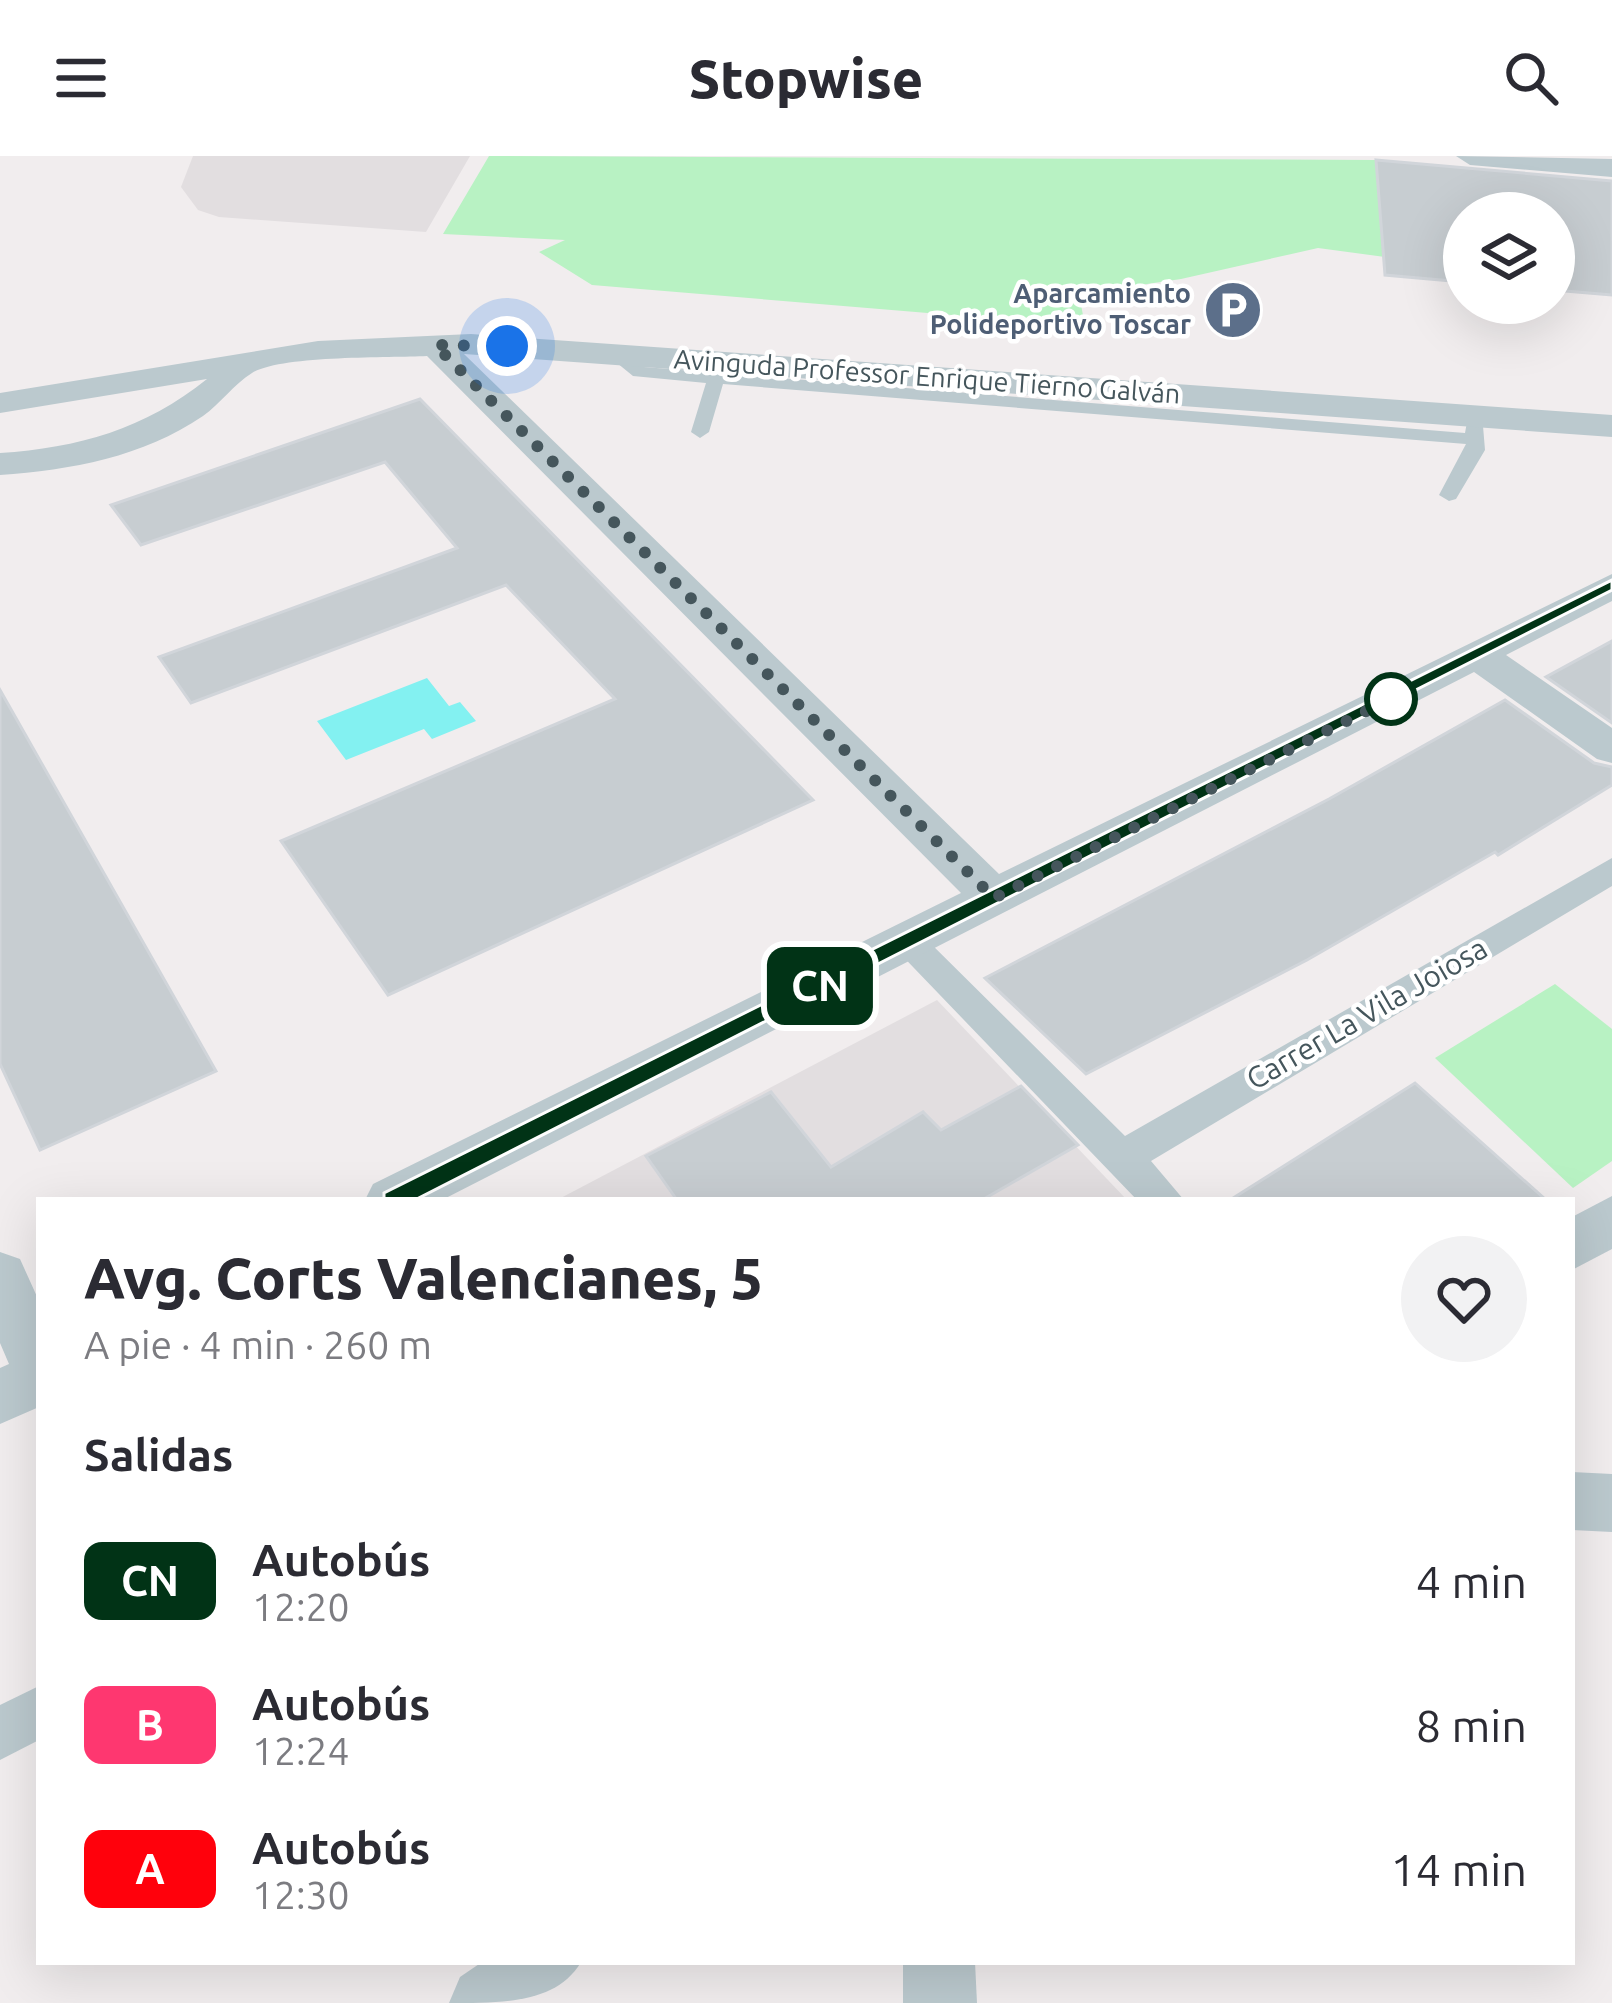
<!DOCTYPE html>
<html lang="es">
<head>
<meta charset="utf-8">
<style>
	body { margin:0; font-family:Ubuntu,sans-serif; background:#f2f2f3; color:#2b2b33; height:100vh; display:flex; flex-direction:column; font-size:45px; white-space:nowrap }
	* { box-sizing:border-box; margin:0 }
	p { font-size:39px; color:#7c7c81 }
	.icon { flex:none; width:66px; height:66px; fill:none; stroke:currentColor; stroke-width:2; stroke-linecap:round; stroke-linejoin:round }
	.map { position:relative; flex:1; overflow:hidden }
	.drawer { position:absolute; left:36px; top:1041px; width:1539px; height:768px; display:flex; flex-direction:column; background:#fff; border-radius:0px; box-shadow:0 12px 48px #0002 }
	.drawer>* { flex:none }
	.badge { padding:0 24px; border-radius:18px; font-size:42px; line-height:78px }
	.fabs { position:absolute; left:1443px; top:36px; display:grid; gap:24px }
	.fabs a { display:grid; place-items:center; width:132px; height:132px; border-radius:50%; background:#fff; box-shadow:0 12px 48px #0002; font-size:60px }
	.you { position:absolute; width:60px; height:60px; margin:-30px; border:9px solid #fff; border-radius:50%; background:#1a73e8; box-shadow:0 0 0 18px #1a73e833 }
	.map>.badge { position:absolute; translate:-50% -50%; box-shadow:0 0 0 6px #fff }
	h2 { padding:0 48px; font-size:45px; line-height:108px }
	.round { display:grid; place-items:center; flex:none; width:126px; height:126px; border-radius:63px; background:#f2f2f3 }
	.overview { display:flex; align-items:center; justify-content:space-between; height:204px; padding:0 48px }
	h1 { font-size:57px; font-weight:800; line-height:90px }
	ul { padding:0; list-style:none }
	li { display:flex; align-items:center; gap:36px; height:144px; padding:0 48px }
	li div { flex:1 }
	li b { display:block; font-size:45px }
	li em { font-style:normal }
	li .badge { min-width:132px; font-weight:700; text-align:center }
	header { display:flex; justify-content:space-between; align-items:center; height:156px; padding:0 48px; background:#fff; font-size:54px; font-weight:800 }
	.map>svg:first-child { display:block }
	.education { fill:#e2dee0 }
	.green { fill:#b8f2c3 }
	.water { fill:#83f1f1 }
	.building { fill:#c7cdd1; stroke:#d1d5da; stroke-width:3 }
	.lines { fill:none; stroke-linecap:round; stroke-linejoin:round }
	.service { fill:#bbc9ce; fill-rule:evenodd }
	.pedestrian { fill:#bbc9ce; fill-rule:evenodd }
	.minor { fill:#bbc9ce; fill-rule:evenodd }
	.line { fill:#013316; stroke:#fff; stroke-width:3 }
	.walk { stroke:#45565c; stroke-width:12; stroke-dasharray:0 21.6 }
	.stop-dot { fill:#fff; stroke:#013316; stroke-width:6 }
	.labels { text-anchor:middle; stroke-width:9; stroke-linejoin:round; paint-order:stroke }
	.far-service-label { font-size:27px; font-weight:bold; fill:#4e5e75; stroke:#fff; text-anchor:end }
	.far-street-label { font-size:27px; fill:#45565c; stroke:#fff }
	.street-label { font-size:30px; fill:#45565c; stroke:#fff }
</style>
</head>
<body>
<header><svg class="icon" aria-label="menu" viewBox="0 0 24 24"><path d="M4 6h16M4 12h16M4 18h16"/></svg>Stopwise<svg class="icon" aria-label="search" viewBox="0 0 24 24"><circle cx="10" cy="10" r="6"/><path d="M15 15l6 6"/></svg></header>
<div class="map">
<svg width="1612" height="1847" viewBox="0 0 1612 1847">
	<rect width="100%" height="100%" fill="#f1edee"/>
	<!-- education -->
	<g class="education">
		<polygon points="193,0 470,0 426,76 219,61 198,54 181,31"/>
		<polygon points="937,844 1127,1044 557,1044"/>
	</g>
	<!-- green -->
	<g class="green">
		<polygon points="489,0 1376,4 1385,101 1318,92 1181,123 1079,138 1085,170 592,129 539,96 565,84 443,78"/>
		<polygon points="1555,828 1612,873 1612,1005 1573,1032 1435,902"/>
	</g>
	<!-- water -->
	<polygon class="water" points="427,522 449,550 460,546 476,565 432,583 424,573 346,604 317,565"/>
	<!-- building -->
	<g class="building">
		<polygon points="1376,4 1612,25 1612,139 1554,134 1554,57 1464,57 1464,126 1385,119"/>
		<polygon points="420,243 813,644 388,839 281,685 615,543 506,429 191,547 159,501 457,392 385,306 141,389 111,349"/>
		<polygon points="1612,485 1612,567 1546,521"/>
		<polygon points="0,534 216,915 40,994 0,908"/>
		<polygon points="1505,544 1594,607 1612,611 1612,629 1498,699 1495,696 1307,804 1086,918 985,822 1329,643"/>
		<polygon points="1415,927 1546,1044 1230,1044"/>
		<polygon points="1021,930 1078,989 982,1044 677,1044 646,1000 771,936 831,1011 923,956 941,974"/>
	</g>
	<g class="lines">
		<!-- service -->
		<polygon class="service" points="615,193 644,211 1465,277 1467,266 1474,264 1483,270 1485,294 1456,343 1449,345 1439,339 1466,288 723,228 709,276 700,282 691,276 706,227 633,220 606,198"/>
		<!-- pedestrian -->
		<g class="pedestrian">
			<polygon points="1612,702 1612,730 1151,1005 1184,1044 1137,1044 889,786 894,777 920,777 1125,980"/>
			<polygon points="39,1530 39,1584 0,1604 0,1549"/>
		</g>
		<!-- minor -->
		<g class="minor">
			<polygon points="1456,0 1612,3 1612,21 1470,9"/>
			<path d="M471,178L1612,259V281L464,198L999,718L1612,418V445L1506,499L1612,572V607L1597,603L1474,516L442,1044H365L373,1028L961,737L427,200C389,202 281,199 252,217C234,228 220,248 203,260C143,301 71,314 0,319V297C78,292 145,273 207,223L0,257V237L318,185Z"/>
			<polygon points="1612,1040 1612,1093 1572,1114 1572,1061"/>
			<polygon points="0,1096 20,1103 39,1145 39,1251 0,1268 0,1212 9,1208 0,1187"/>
			<polygon points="1572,1316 1612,1318 1612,1376 1572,1374"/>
			<path d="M482,1806H581C557,1847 504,1847 449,1847L460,1821Z"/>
			<polygon points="903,1806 975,1806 977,1847 903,1847"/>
		</g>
	</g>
	<!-- line -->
	<polygon class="line" points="1612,424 1612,434 401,1051 384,1051 384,1037"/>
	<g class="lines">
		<!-- walk -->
		<polyline class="walk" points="507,190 435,189 994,742 1400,538 1391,543"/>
	</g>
	<!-- icons -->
	<defs>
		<g id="parking-disc" transform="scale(3)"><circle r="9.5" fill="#5c6f8a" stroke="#fff"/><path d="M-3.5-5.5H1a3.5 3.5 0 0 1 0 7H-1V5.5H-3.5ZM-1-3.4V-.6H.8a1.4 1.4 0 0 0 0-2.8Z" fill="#fff"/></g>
	</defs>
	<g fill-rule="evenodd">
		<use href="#parking-disc" x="1233" y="154"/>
	</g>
	<!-- markers -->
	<circle class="stop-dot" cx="1391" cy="543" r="24"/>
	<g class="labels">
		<!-- far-service labels -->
		<g class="far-service-label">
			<text x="1191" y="147">Aparcamiento<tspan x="1191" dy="31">Polideportivo Toscar</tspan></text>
		</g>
		<!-- far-street labels -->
		<g class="far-street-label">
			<text transform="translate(927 221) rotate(4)" y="9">Avinguda Professor Enrique Tierno Galván</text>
		</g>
		<!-- street labels -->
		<g class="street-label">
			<text transform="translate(1367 858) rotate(-30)" y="10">Carrer La Vila Joiosa</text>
		</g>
	</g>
</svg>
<div class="fabs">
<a><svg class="icon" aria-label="layers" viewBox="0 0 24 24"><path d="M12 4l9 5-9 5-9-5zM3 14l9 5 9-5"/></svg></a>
</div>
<div class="you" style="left:507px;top:190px"></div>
<b class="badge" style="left:820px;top:830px;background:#013316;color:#fff">CN</b>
<section class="drawer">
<div class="overview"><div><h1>Avg. Corts Valencianes, 5</h1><p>A pie · 4 min · 260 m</p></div><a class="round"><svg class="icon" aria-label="heart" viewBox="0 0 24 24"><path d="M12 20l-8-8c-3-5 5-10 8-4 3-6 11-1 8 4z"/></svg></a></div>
<h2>Salidas</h2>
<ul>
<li><span class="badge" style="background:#013316;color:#fff">CN</span><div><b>Autobús</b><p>12:20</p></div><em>4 min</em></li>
<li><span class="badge" style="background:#fe3770;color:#fff">B</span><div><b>Autobús</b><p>12:24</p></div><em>8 min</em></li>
<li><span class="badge" style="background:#ff010c;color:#fff">A</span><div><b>Autobús</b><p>12:30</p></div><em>14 min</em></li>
</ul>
</section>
</div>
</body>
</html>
